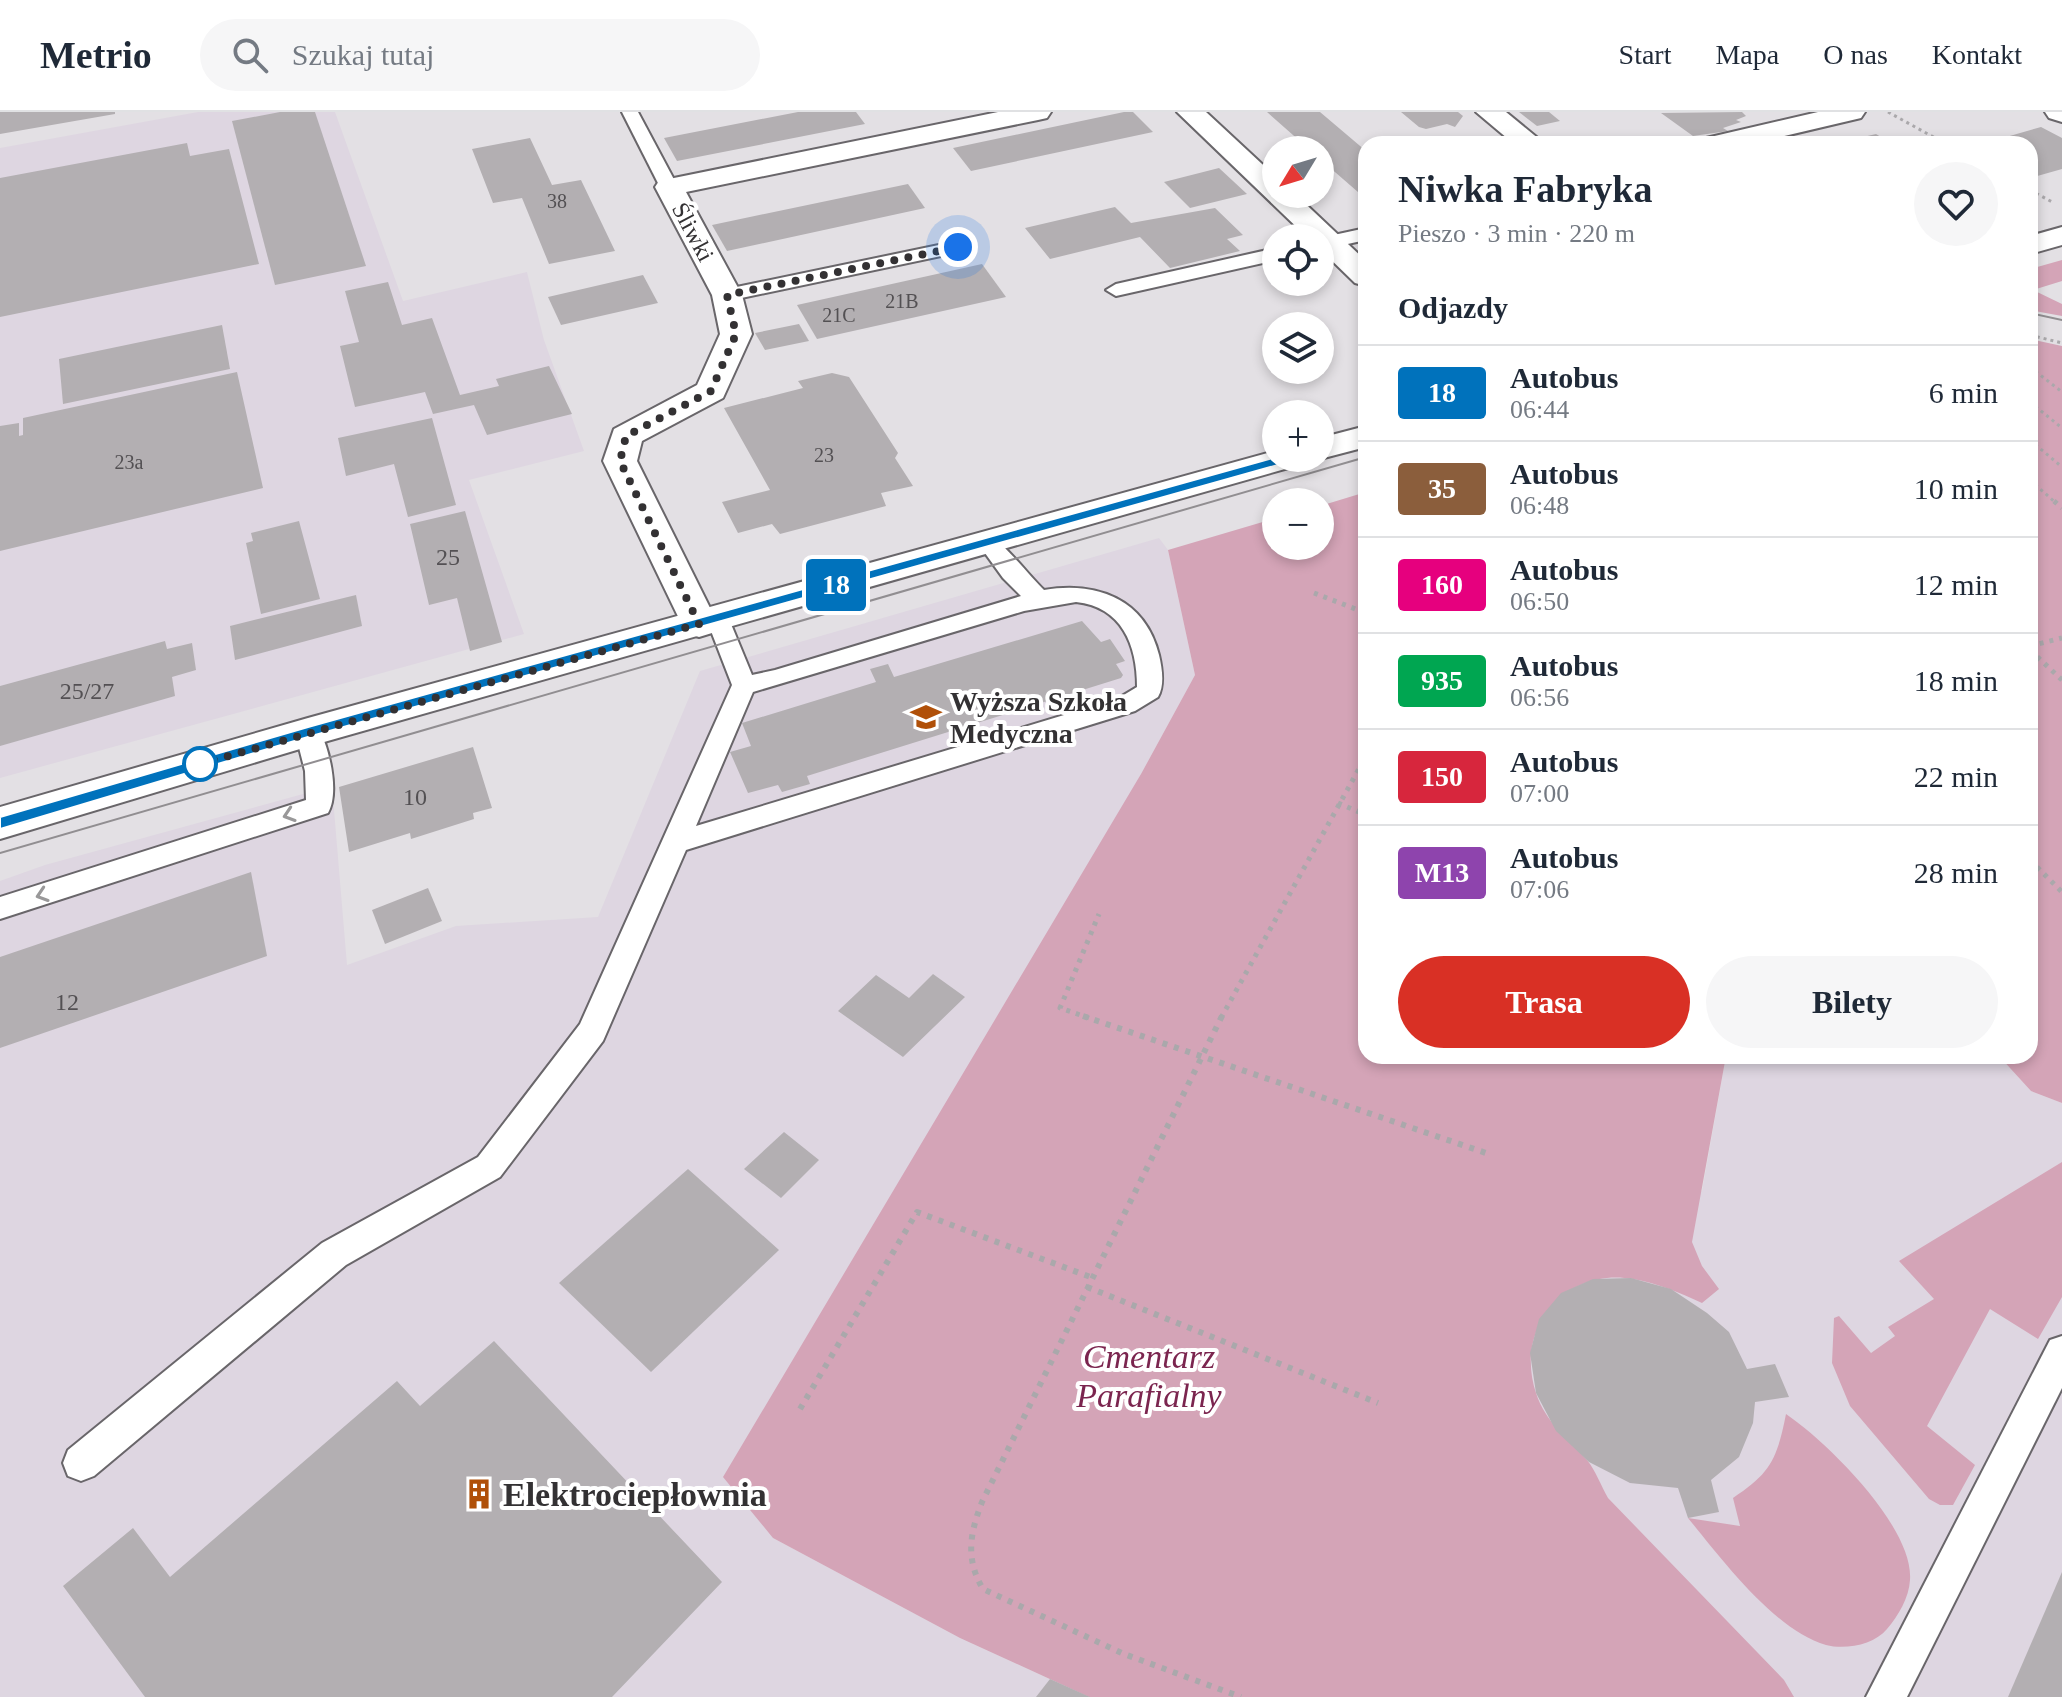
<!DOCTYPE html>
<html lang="pl">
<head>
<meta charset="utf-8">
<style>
	body { margin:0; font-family:"Times New Roman",serif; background:#f6f6f7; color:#1f2937; height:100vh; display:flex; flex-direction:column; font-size:30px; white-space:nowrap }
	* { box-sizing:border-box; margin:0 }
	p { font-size:26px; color:#747a83 }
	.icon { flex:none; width:44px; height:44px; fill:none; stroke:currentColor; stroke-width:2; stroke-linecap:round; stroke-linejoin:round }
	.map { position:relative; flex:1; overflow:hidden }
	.side { position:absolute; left:1358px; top:24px; width:680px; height:928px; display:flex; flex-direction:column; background:#fff; border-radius:24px; box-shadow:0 4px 12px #0003 }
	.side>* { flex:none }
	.badge { padding:0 16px; border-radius:6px; font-size:28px; line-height:52px }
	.needle { width:52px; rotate:232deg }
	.buttons { position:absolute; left:1262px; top:24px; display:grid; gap:16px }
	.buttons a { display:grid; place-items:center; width:72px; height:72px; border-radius:50%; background:#fff; box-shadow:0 4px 12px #0003; font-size:40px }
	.you { position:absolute; width:40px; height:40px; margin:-20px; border:6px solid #fff; border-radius:50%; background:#1a73e8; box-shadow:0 0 0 12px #1a73e833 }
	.map>.badge { position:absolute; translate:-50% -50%; box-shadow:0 0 0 4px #fff }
	h2 { padding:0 40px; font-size:30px; line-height:72px }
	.round { display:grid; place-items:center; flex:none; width:84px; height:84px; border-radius:42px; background:#f6f6f7 }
	.summary { display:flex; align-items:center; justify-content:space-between; height:136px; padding:0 40px }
	h1 { font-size:38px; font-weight:600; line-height:60px }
	.cta { display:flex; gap:16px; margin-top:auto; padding:16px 40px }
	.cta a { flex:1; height:92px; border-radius:48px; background:#d93025; color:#fff; font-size:32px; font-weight:600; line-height:92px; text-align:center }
	.cta a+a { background:#f6f6f7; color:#1f2937 }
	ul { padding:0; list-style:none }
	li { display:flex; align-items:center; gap:24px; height:96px; padding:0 40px; border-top:2px solid #e0e1e3 }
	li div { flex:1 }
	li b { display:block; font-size:30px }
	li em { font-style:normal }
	li .badge { min-width:88px; font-weight:700; text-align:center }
	header { display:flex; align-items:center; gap:48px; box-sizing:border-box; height:112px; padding:0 40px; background:#fff; border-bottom:2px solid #e0e1e3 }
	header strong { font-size:38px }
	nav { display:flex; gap:44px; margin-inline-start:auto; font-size:28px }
	.search { width:560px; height:72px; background:#f6f6f7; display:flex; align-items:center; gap:20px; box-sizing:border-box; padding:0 28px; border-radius:44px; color:#747a83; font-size:30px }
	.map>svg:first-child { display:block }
	.built { fill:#ded6e1 }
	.green { fill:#d4a4b7 }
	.building { fill:#b3afb2 }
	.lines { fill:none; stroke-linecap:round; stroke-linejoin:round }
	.lane-casing { stroke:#69666a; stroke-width:4 }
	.street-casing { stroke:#69666a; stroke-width:4 }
	.secondary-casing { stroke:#69666a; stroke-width:4 }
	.path-far2 { stroke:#aaa8ab; stroke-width:3; stroke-dasharray:3 4; stroke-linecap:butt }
	.path-far1 { stroke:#aaa8ab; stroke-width:5; stroke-dasharray:4 6; stroke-linecap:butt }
	.path { stroke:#aaa8ab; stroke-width:6; stroke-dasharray:5 7; stroke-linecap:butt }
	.lane { fill:#fff; fill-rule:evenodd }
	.street { fill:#fff; fill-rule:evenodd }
	.secondary { fill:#fff; fill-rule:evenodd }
	.tram { stroke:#918e91; stroke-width:2 }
	.oneway { stroke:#999899 }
	.line { fill:#0072bc; stroke:#fff; stroke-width:2 }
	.walk { stroke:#333133; stroke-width:8; stroke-dasharray:0 14.4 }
	.stop-dot { fill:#fff; stroke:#0072bc; stroke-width:4 }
	.labels { text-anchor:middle; stroke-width:8; stroke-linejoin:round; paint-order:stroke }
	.far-number-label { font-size:20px; fill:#535053 }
	.far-street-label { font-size:24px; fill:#333133; stroke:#fff }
	.number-label { font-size:24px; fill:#535053 }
	.poi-label { font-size:28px; font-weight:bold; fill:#333133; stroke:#fff; text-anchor:start }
	.near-park-label { font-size:34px; font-style:italic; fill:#7b254f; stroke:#fff }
	.near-poi-label { font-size:34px; font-weight:bold; fill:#333133; stroke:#fff; text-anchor:start }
</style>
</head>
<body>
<header>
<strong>Metrio</strong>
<div class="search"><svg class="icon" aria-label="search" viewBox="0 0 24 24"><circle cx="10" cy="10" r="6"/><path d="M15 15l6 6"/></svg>Szukaj tutaj</div>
<nav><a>Start</a><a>Mapa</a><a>O nas</a><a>Kontakt</a></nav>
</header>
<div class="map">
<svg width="2062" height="1585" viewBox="0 0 2062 1585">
	<rect width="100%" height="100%" fill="#e3e0e4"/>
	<!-- built -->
	<g class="built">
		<polygon points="198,0 335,0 403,189 527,160 544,228 584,339 469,368 524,522 0,666 0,36"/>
		<polygon points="1159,426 1168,438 1195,563 1141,662 773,1426 960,1526 1089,1585 0,1585 0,769 45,753 332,674 347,853 456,814 598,805 700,559"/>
		<polygon points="1726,944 1999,944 2031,979 2062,991 2062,1585 1595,1585 1477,1203 1702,1079"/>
	</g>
	<!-- green -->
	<g class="green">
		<polygon points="2062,148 2062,169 2033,178 2062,192 2062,204 2030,198 2030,157"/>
		<polygon points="2030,227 2062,234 2062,991 2031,979 1999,944 2030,944"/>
		<path d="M1366,380V944H1726L1692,1130L1702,1154L1719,1177L1702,1191C1680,1181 1657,1171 1633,1167C1565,1155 1514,1216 1536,1281C1545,1310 1568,1326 1587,1348C1596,1359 1601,1374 1608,1386L1784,1568L1794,1585H1089L960,1526L773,1426L723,1365L1141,662L1195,563L1168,438L1276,406V434H1320V394Z"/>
		<polygon points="2062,1050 2062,1185 2038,1227 1990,1197 1927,1314 1975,1353 1953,1393 1940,1393 1929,1387 1850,1294 1832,1251 1834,1206 1839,1204 1871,1241 1895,1224 1888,1215 1934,1187 1899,1149"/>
		<path d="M1786,1302C1826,1329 1914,1415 1910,1468C1909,1486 1898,1504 1887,1517C1874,1533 1845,1538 1826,1533C1774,1518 1721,1446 1688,1406L1740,1414L1733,1386C1771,1361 1777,1347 1786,1302Z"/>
	</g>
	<!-- building -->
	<g class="building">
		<polygon points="0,0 115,0 115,2 0,22"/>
		<polygon points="280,0 315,0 366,154 275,173 232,9"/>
		<polygon points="798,0 856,0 865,12 677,49 664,26"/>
		<polygon points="1124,0 1133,0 1153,20 971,59 953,36"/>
		<polygon points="1267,0 1320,0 1366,39 1366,87 1320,47 1320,38 1310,38"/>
		<polygon points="1401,0 1458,0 1463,4 1455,15 1447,12 1426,17 1419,15"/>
		<polygon points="1519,0 1549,0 1560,9 1537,14"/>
		<polygon points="1742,0 1746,4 1736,8 1741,10 1723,16 1728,19 1693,24 1661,1"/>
		<polygon points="2041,15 2062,26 2062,57 2030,66 2030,32 1982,32"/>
		<polygon points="1876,22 1892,32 1838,32 1838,31"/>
		<polygon points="530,26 552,73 581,68 615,139 549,152 522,86 493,91 472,37"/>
		<polygon points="187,31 190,44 229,37 259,152 0,205 0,66"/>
		<polygon points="1219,56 1247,82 1190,96 1164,70"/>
		<polygon points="908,72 925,96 727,139 712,113"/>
		<polygon points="1115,95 1131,111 1215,96 1243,123 1227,127 1240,139 1170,156 1140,125 1050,147 1025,116"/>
		<polygon points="982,152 1006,185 817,227 797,193"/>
		<polygon points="643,163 658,191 561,213 548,185"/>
		<polygon points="388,170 402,213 432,206 460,283 499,274 496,267 549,254 572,302 487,323 474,293 433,302 425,280 355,295 340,234 359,230 345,179"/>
		<polygon points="799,212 809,229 765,238 755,221"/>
		<polygon points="222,213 230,257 63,292 59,247"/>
		<polygon points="237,260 263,376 0,439 0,314 19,311 19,324 23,323 23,306"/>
		<polygon points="832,261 849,265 898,341 895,346 913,374 881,381 886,394 780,422 772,412 738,421 722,390 770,378 724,296 803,276 798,269"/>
		<polygon points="432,306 456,393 408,405 394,352 346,364 338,326"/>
		<polygon points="465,399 502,530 470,539 457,486 429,493 410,412"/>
		<polygon points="299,409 320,487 261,502 246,431 253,429 251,421"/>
		<polygon points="356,483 362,514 235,548 230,514"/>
		<polygon points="1082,509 1101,530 1110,527 1125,549 1116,552 1123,563 1121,566 807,664 810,672 782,680 778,673 748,681 730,640 751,634 742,611 876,570 870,557 888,552 894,565"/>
		<polygon points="165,529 167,537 192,531 196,558 172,565 175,584 0,634 0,574"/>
		<polygon points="473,635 492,696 473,701 474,707 411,727 410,721 349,740 339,675"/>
		<polygon points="251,760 267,844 0,936 0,845"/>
		<polygon points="428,776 442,809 385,832 372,798"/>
		<polygon points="933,862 965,885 903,945 838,899 876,863 909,886"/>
		<polygon points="784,1020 819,1048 781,1086 744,1057"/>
		<polygon points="688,1057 779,1138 651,1260 559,1171"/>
		<polygon points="1631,1166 1671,1177 1707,1201 1729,1220 1747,1257 1775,1252 1789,1285 1755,1290 1753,1311 1739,1345 1711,1368 1719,1400 1688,1406 1678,1376 1630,1371 1589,1350 1556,1319 1536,1281 1530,1241 1539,1207 1561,1181 1593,1167"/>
		<polygon points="494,1229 722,1470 612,1585 145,1585 63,1474 133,1416 170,1465 397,1269 420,1294"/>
		<polygon points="2062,1460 2062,1585 2008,1585"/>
		<polygon points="1050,1567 1090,1585 1036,1585"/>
	</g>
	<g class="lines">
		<!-- lane casing -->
		<g class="lane-casing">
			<g id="lane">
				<polygon points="622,0 638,0 678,75 675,79 669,80 660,75"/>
				<polygon points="1366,116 1366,128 1320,138 1320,126"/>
				<polygon points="958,129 965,131 965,139 727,189 717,183 727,177"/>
				<polygon points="1276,136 1276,148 1116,184 1106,178 1116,172"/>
				<path d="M988,423C999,425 1032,467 1044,478C1097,469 1145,487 1159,543C1162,556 1165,573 1158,585L1135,599L686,738L603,929L500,1065L346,1153L94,1364L81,1369L68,1364L63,1351L68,1338L322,1131L478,1045L580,912L732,573L706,506L710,500H726L752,563L775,558L1021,484L1003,466L977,430ZM1076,490C1122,495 1137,533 1137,575L1117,587L696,714L753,580L1024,499Z"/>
				<path d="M308,611L317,613C329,634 340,680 328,701L0,807V785L306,688L305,659L295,620L299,613Z"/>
				<polygon points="2062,1224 2062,1276 1907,1585 1866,1585 2050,1228"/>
			</g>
		</g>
		<!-- street casing -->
		<g class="street-casing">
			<g id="street">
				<polygon points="998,0 1051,0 1047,6 1038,8 686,80 742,183 752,222 723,286 642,329 637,349 718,512 712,521 699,525 686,521 603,349 614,317 697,273 720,222 712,183 655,75 659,69 669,67"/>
				<polygon points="1177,0 1206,0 1276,65 1276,82 1295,82 1366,149 1366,174 1355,171 1320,137 1320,126 1308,126"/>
				<polygon points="1476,0 1506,0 1545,32 1514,32"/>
				<polygon points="1818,0 1865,0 1861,6 1751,32 1702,32 1706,26"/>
				<polygon points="2045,0 2062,0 2062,10 2049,6"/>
			</g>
		</g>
		<!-- secondary casing -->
		<g class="secondary-casing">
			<g id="secondary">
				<polygon points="2062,115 2062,133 2030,142 2030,124"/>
				<polygon points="1366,314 1366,335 1320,347 1315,346 1320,346 1320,326"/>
				<polygon points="1275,339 1276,346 1304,346 1299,353 310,634 0,727 0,695 308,606"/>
			</g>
		</g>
		<!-- path-far2 -->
		<g class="path-far2">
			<polyline points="1888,0 1946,32"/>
			<polyline points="2030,78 2054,91"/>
			<polyline points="2030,223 2062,231"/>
			<polyline points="2030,255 2062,280"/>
			<polyline points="2030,290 2062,316"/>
			<polyline points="2030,328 2062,355"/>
			<polyline points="2030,368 2056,391"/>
		</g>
		<!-- path-far1 -->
		<g class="path-far1">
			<polyline points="2054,389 2062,396"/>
			<polyline points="1314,481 1366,501"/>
			<polyline points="2030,534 2062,526"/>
			<polyline points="2030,538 2062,568"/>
			<polyline points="1338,691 1366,703"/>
			<polyline points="2030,748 2062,780"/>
			<polyline points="1089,906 1060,896 1099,802"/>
			<polyline points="1221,906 1366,644"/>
		</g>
		<!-- path -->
		<g class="path">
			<polyline points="1083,904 1486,1041"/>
			<path d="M1222,904L982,1390C970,1421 965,1447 983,1477L1124,1542L1241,1585"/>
			<polyline points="1087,1175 1378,1291"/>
			<polyline points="800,1297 917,1100 1093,1166"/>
		</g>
		<!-- lane -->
		<use href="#lane" class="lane"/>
		<!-- street -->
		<use href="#street" class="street"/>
		<!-- secondary -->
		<use href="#secondary" class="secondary"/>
		<!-- tram -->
		<g class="tram">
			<polyline points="2030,201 2062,208"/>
			<polyline points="0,741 1366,345"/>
		</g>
	</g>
	<!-- one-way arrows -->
	<defs><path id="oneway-chevron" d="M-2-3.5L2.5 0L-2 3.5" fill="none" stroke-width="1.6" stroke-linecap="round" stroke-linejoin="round" transform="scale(2)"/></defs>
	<g class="oneway">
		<use href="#oneway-chevron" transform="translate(289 703) rotate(162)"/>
		<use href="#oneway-chevron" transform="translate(42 783) rotate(162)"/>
	</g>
	<!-- line -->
	<polygon class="line" points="1287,342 1292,343 1292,349 308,625 0,717 0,705 308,615"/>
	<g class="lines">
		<!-- walk -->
		<polyline class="walk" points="200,652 699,512 620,349 626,324 711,279 736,222 727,183 958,135"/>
	</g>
	<!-- icons -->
	<defs>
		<g id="university-bare" transform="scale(2.4)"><path d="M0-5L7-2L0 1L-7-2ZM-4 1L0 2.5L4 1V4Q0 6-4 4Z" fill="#b05009" stroke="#fff" stroke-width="2.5" paint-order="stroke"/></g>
		<g id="building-bare" transform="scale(2.4)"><path d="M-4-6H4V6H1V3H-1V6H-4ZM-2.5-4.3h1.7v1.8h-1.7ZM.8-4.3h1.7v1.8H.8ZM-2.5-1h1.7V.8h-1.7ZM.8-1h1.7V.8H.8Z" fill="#b05009" stroke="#fff" stroke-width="2.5" paint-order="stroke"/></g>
	</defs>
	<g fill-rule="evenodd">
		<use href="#university-bare" x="926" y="605"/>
		<use href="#building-bare" x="479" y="1382"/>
	</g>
	<!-- markers -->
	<circle class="stop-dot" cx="200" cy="652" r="16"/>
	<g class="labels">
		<!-- far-number labels -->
		<g class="far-number-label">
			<text x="557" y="96">38</text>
			<text x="902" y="196">21B</text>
			<text x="839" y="210">21C</text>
			<text x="824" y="350">23</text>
			<text x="129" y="357">23a</text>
		</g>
		<!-- far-street labels -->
		<g class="far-street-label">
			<text transform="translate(693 120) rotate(62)" y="8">Śliwki</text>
		</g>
		<!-- number labels -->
		<g class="number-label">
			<text x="448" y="453">25</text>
			<text x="87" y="587">25/27</text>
			<text x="415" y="693">10</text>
			<text x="67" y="898">12</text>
		</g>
		<!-- poi labels -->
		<g class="poi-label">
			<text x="950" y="599">Wyższa Szkoła<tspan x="950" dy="32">Medyczna</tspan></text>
		</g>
		<!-- near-park labels -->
		<g class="near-park-label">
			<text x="1149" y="1256">Cmentarz<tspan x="1149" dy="39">Parafialny</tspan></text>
		</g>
		<!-- near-poi labels -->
		<g class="near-poi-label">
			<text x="503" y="1394">Elektrociepłownia</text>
		</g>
	</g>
</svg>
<div class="buttons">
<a><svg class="needle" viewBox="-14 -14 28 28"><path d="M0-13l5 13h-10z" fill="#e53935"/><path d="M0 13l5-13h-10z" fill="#747a83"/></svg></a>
<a><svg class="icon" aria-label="locate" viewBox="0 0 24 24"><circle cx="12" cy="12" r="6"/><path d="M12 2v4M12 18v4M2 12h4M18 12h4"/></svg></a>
<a><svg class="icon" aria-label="layers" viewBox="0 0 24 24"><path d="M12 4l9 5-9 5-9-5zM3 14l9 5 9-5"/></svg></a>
<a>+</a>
<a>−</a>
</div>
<div class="you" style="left:958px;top:135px"></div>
<b class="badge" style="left:836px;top:473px;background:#0072bc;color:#fff">18</b>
<section class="side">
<div class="summary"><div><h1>Niwka Fabryka</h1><p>Pieszo · 3 min · 220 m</p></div><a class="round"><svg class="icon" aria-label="heart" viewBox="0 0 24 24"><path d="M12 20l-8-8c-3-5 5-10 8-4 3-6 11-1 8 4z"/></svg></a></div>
<h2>Odjazdy</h2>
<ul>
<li><span class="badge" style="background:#0072bc;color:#fff">18</span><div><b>Autobus</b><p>06:44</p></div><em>6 min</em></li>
<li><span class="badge" style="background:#8b5e3c;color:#fff">35</span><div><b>Autobus</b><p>06:48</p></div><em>10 min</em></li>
<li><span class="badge" style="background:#e6007e;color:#fff">160</span><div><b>Autobus</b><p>06:50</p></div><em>12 min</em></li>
<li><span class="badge" style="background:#00a651;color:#fff">935</span><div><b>Autobus</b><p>06:56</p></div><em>18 min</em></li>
<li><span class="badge" style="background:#d7263d;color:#fff">150</span><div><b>Autobus</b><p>07:00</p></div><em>22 min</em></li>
<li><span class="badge" style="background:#8e44ad;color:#fff">M13</span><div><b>Autobus</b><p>07:06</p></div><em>28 min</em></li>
</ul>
<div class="cta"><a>Trasa</a><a>Bilety</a></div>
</section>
</div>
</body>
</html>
